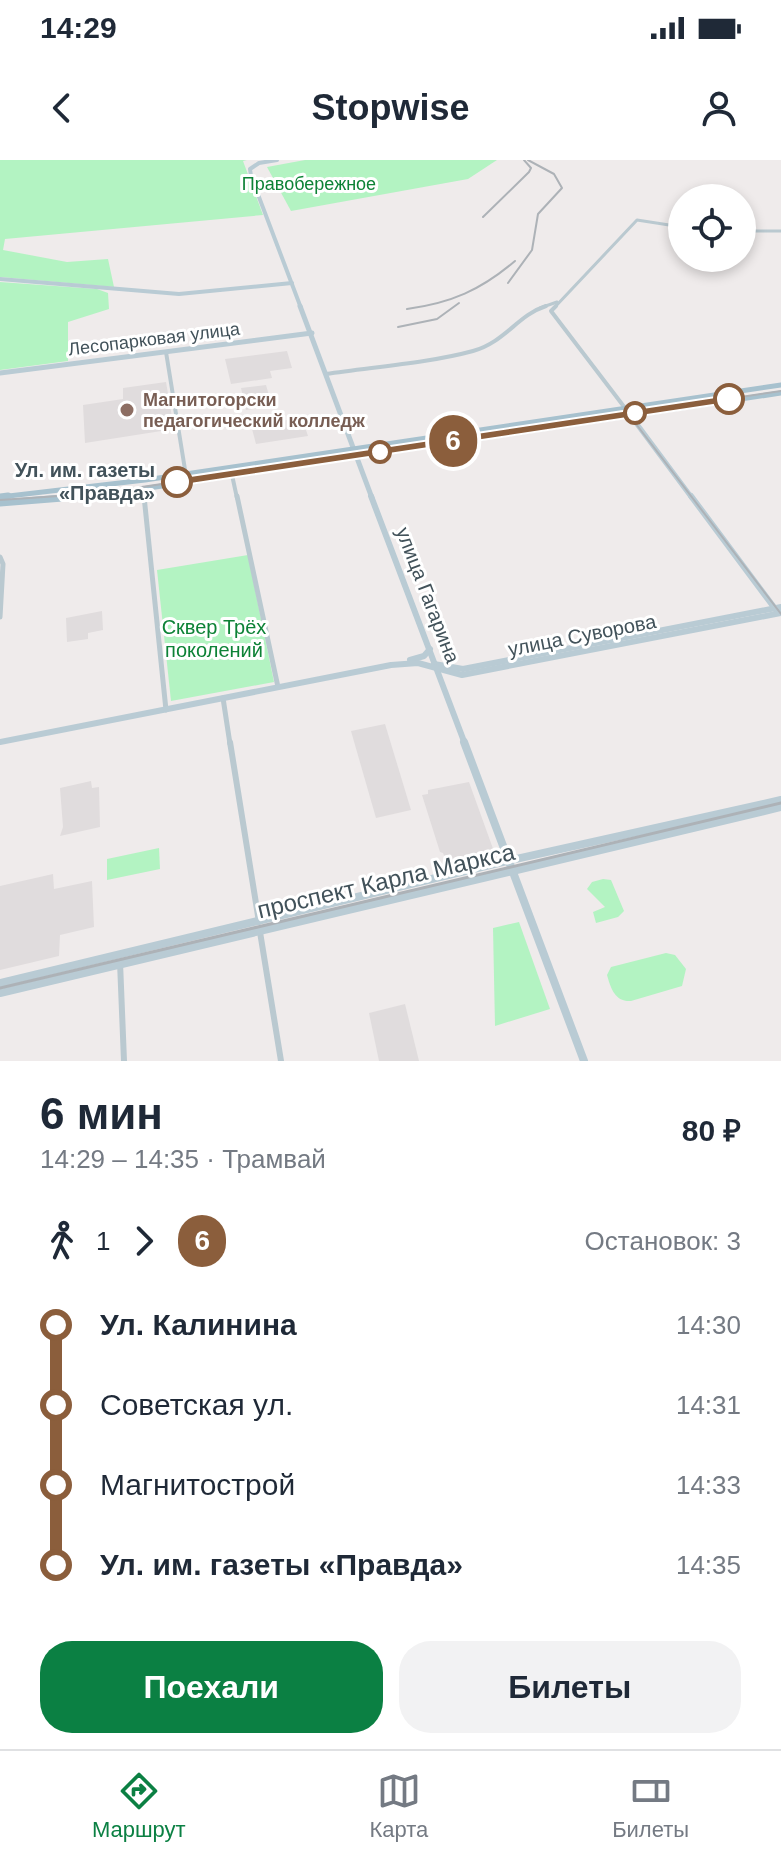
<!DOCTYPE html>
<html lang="ru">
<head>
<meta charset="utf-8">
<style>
	body { margin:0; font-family:Arial,sans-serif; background:#f2f2f3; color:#1f2937; height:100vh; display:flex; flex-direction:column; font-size:30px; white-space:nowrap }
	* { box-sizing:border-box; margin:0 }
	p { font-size:26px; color:#747a83 }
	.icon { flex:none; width:44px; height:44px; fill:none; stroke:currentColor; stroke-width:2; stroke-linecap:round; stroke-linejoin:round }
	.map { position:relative; height:901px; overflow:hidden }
	.drawer { display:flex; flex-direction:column; background:#fff; flex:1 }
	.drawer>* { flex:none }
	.badge { padding:0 16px; border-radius:26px; font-size:28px; line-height:52px }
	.controls { position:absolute; left:668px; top:24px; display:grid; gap:16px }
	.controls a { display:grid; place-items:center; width:88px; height:88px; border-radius:50%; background:#fff; box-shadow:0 4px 12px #0003; font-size:40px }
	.map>.badge { position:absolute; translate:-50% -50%; box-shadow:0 0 0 4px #fff }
	.legs { display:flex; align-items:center; gap:12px; height:88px; padding:0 40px; font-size:26px }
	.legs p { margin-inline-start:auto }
	.head { display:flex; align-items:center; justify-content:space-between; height:136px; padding:0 40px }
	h1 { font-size:44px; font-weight:600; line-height:60px }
	.action { display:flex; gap:16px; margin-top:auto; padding:16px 40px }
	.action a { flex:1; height:92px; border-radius:32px; background:#0b8043; color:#fff; font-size:32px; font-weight:600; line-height:92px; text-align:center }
	.action a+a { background:#f2f2f3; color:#1f2937 }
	ul { padding:0 40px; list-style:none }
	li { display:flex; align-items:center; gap:28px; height:80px; font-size:30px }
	li i { display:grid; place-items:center; width:12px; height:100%; margin:0 10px; background:currentColor }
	li i::after { content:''; width:20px; height:20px; margin:-10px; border:6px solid; border-radius:50%; background:#fff }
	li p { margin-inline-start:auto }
	li:first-child i { background:linear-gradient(#0000 50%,currentColor 0) }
	li:last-child i { background:linear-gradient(currentColor 50%,#0000 0) }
	.status { display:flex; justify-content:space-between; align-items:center; height:56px; padding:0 40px; background:#fff; direction:ltr }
	.status svg { height:22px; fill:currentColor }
	header { display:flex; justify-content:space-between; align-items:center; height:104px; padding:0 40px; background:#fff; font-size:36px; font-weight:600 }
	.dock { display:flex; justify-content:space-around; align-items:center; height:112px; border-top:2px solid #e0e1e3; background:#fff; font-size:22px; color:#747a83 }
	.dock a { display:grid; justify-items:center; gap:4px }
	.dock .selected { color:#0b8043 }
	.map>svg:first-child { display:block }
	.education { fill:#e0dcdd }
	.green { fill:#b3f3c2 }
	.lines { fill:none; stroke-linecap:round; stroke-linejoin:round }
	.tertiary-far3 { stroke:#bac9d0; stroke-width:3 }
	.tertiary-far2 { stroke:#bac9d0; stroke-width:4 }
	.tertiary-far1 { stroke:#bac9d0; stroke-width:5 }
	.tertiary { stroke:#bac9d0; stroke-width:6 }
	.secondary-far3 { stroke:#b9cbd4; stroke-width:4 }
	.secondary-far2 { stroke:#b9cbd4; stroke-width:5 }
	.secondary-far1 { stroke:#b9cbd4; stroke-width:6 }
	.secondary { stroke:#b9cbd4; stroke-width:8 }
	.primary-far1 { stroke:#a7c1ce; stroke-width:5 }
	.primary { stroke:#a7c1ce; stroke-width:7 }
	.tram-far1 { stroke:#adb2b7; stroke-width:2 }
	.tram { stroke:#adb2b7; stroke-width:3 }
	.rail { stroke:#adb2b7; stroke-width:2 }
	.line-1 { fill:#8b5e3c; stroke:#fff; stroke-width:2 }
	.stop-1-dot { fill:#fff; stroke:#8b5e3c; stroke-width:4 }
	.education-dot { fill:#8d6e63; stroke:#fff; stroke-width:3 }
	.labels { text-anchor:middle; stroke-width:6; stroke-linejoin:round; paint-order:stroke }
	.far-park-label { font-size:18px; fill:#0d8236; stroke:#fff }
	.far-street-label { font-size:18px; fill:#42525a; stroke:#fff }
	.far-education-label { font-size:18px; font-weight:bold; fill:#785e54; stroke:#fff; text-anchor:start }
	.stop-label { font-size:20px; font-weight:bold; fill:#42525a; stroke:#fff; text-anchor:end }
	.street-label { font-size:20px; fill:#42525a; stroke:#fff }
	.park-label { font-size:20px; fill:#0d8236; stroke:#fff }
	.near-street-label { font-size:24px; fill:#42525a; stroke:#fff }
</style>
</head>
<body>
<div class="status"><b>14:29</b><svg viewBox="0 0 49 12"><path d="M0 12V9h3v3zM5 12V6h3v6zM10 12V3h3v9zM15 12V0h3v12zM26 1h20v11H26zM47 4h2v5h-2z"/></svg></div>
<header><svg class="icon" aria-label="back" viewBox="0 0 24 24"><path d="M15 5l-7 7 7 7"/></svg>Stopwise<svg class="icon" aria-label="person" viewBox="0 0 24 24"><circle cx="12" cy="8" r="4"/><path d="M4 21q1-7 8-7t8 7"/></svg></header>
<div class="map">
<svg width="781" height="901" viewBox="0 0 781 901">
	<rect width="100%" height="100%" fill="#efebeb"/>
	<!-- education -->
	<g class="education">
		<polygon points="287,191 292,208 270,211 272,218 231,224 225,199"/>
		<polygon points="166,222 174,269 85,283 83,245 123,239 123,228"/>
		<polygon points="266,225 272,246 246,250 241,228"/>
		<polygon points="302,258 308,276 256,284 251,265"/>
		<polygon points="102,451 103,470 88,473 88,479 67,482 66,458"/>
		<polygon points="385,564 411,650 376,658 351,571"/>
		<polygon points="91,621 92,628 99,627 100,667 60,676 63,667 60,628"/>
		<polygon points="469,622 496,697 449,708 443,693 440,692 422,635 428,634 428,630"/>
		<polygon points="53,714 54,729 92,721 94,767 60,775 59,796 0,810 0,726"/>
		<polygon points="405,844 419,901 379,901 369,853"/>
	</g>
	<!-- green -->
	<g class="green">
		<polygon points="0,0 247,0 243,1 263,55 5,79 3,90 67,102 108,99 114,127 0,117"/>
		<polygon points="305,0 497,0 468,19 291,51 267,7"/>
		<polygon points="0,122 97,129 108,133 109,149 68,162 68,201 0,210"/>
		<polygon points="248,395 274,522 171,541 157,410"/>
		<polygon points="159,688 160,709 107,720 107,699"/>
		<polygon points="603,719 611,720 624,751 618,757 596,763 593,752 605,747 587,729 592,722"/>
		<polygon points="519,762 550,849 495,866 493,768"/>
		<path d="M666,793L675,795L686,809L682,826L631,841C615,842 611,829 607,815L611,807Z"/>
	</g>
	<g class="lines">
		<!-- tertiary-far3 -->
		<g class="tertiary-far3">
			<polyline points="742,71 781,71"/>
			<polyline points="540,148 557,142"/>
			<polyline points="554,148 637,60 682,67"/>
		</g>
		<!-- tertiary-far2 -->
		<g class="tertiary-far2">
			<polyline points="556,146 551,151 625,248"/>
			<polyline points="166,192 187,322"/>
			<path d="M326,214C372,207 429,203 473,191C505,182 518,155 546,146"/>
			<polyline points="232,315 237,338"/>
			<polyline points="143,329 144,338"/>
		</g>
		<!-- tertiary-far1 -->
		<g class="tertiary-far1">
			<polyline points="144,336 166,550"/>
			<polyline points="237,336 278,527"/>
			<polyline points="0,397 3,404 0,457"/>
			<polyline points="223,538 230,584"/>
		</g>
		<!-- tertiary -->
		<g class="tertiary">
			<polyline points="230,582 259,762"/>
			<polyline points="260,772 281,901"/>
			<polyline points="120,802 124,901"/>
		</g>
		<!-- secondary-far3 -->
		<g class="secondary-far3">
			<polyline points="277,0 259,3 250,9 251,16 301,148"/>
			<polyline points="0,119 179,134 292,123"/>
		</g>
		<!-- secondary-far2 -->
		<g class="secondary-far2">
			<polyline points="300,146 372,338"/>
			<polyline points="0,213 312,173"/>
			<polyline points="625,248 692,338"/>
		</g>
		<!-- secondary-far1 -->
		<g class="secondary-far1">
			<polyline points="371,336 465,584"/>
			<polyline points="691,336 776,450"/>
			<polyline points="410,500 424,496 430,489"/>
			<polyline points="434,504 463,509 781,447"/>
			<polyline points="0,582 391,505 418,503 462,515 781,453"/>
		</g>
		<!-- secondary -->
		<g class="secondary">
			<polyline points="464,582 584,901"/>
			<polyline points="0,823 498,703 781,640"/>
			<polyline points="0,833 781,647"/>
		</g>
		<!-- primary-far1 -->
		<g class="primary-far1">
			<polyline points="0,337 145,320 781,225"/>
			<polyline points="63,338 102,335 781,233"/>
		</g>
		<!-- primary -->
		<g class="primary">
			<polyline points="0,337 8,336"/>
			<polyline points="0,343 88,336"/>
		</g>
		<!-- tram-far1 -->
		<g class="tram-far1">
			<polyline points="622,255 633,260 781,454"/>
			<polyline points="0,340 102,333 781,231"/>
		</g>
		<!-- tram -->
		<polyline class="tram" points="0,828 781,643"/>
		<!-- rail -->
		<g class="rail">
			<polyline points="483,57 529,12 531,8 524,0"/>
			<polyline points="508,123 532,90 538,54 562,28 554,14 528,0"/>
			<path d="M407,149C451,143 481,130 515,101"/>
			<polyline points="398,167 437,159 459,143"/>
		</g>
	</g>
	<!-- line-1 -->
	<polygon class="line-1" points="729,235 735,239 733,242 177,326 170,322 177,318"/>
	<!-- markers -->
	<g class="stop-1-dot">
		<circle cx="729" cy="239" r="14"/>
		<circle cx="635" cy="253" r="10"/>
		<circle cx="380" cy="292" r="10"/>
		<circle cx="177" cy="322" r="14"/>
	</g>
	<circle class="education-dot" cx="127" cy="250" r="8"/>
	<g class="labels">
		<!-- far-park labels -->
		<g class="far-park-label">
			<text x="309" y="30">Правобережное</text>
		</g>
		<!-- far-street labels -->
		<g class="far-street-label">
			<text transform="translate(154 179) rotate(-7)" y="6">Лесопарковая улица</text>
		</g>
		<!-- far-education labels -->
		<g class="far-education-label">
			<text x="143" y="246">Магнитогорски<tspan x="143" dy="21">педагогический колледж</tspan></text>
		</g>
		<!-- stop labels -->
		<g class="stop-label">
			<text x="155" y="317">Ул. им. газеты<tspan x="155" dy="23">«Правда»</tspan></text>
		</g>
		<!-- street labels -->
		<g class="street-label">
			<text transform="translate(428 435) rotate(69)" y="7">улица Гагарина</text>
			<text transform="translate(582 475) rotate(-11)" y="7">улица Суворова</text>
		</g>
		<!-- park labels -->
		<g class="park-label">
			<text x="214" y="474">Сквер Трёх<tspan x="214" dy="23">поколений</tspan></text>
		</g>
		<!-- near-street labels -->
		<g class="near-street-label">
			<text transform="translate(386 721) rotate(-13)" y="8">проспект Карла Маркса</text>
		</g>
	</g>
</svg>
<div class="controls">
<a><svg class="icon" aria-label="locate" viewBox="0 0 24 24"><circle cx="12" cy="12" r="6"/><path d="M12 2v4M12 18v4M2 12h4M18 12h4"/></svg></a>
</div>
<b class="badge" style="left:453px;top:281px;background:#8b5e3c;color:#fff">6</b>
</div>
<section class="drawer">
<div class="head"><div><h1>6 мин</h1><p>14:29 – 14:35 · Трамвай</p></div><b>80 ₽</b></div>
<div class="legs"><svg class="icon" aria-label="walk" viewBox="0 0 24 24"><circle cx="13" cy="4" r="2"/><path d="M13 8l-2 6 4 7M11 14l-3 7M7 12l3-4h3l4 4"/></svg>1<svg class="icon" aria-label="forward" viewBox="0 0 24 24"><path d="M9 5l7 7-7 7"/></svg><b class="badge" style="background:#8b5e3c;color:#fff">6</b><p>Остановок: 3</p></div>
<ul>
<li><i style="color:#8b5e3c"></i><b>Ул. Калинина</b><p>14:30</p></li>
<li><i style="color:#8b5e3c"></i><span>Советская ул.</span><p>14:31</p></li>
<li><i style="color:#8b5e3c"></i><span>Магнитострой</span><p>14:33</p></li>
<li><i style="color:#8b5e3c"></i><b>Ул. им. газеты «Правда»</b><p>14:35</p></li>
</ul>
<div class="action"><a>Поехали</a><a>Билеты</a></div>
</section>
<nav class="dock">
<a class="selected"><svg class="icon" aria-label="directions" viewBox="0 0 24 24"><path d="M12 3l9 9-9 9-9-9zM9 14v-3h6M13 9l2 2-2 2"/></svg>Маршрут</a>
<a><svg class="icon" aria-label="map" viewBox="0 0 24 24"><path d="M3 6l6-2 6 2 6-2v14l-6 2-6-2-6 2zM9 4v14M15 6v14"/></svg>Карта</a>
<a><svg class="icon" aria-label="tickets" viewBox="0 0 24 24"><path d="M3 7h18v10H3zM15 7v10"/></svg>Билеты</a>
</nav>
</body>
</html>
